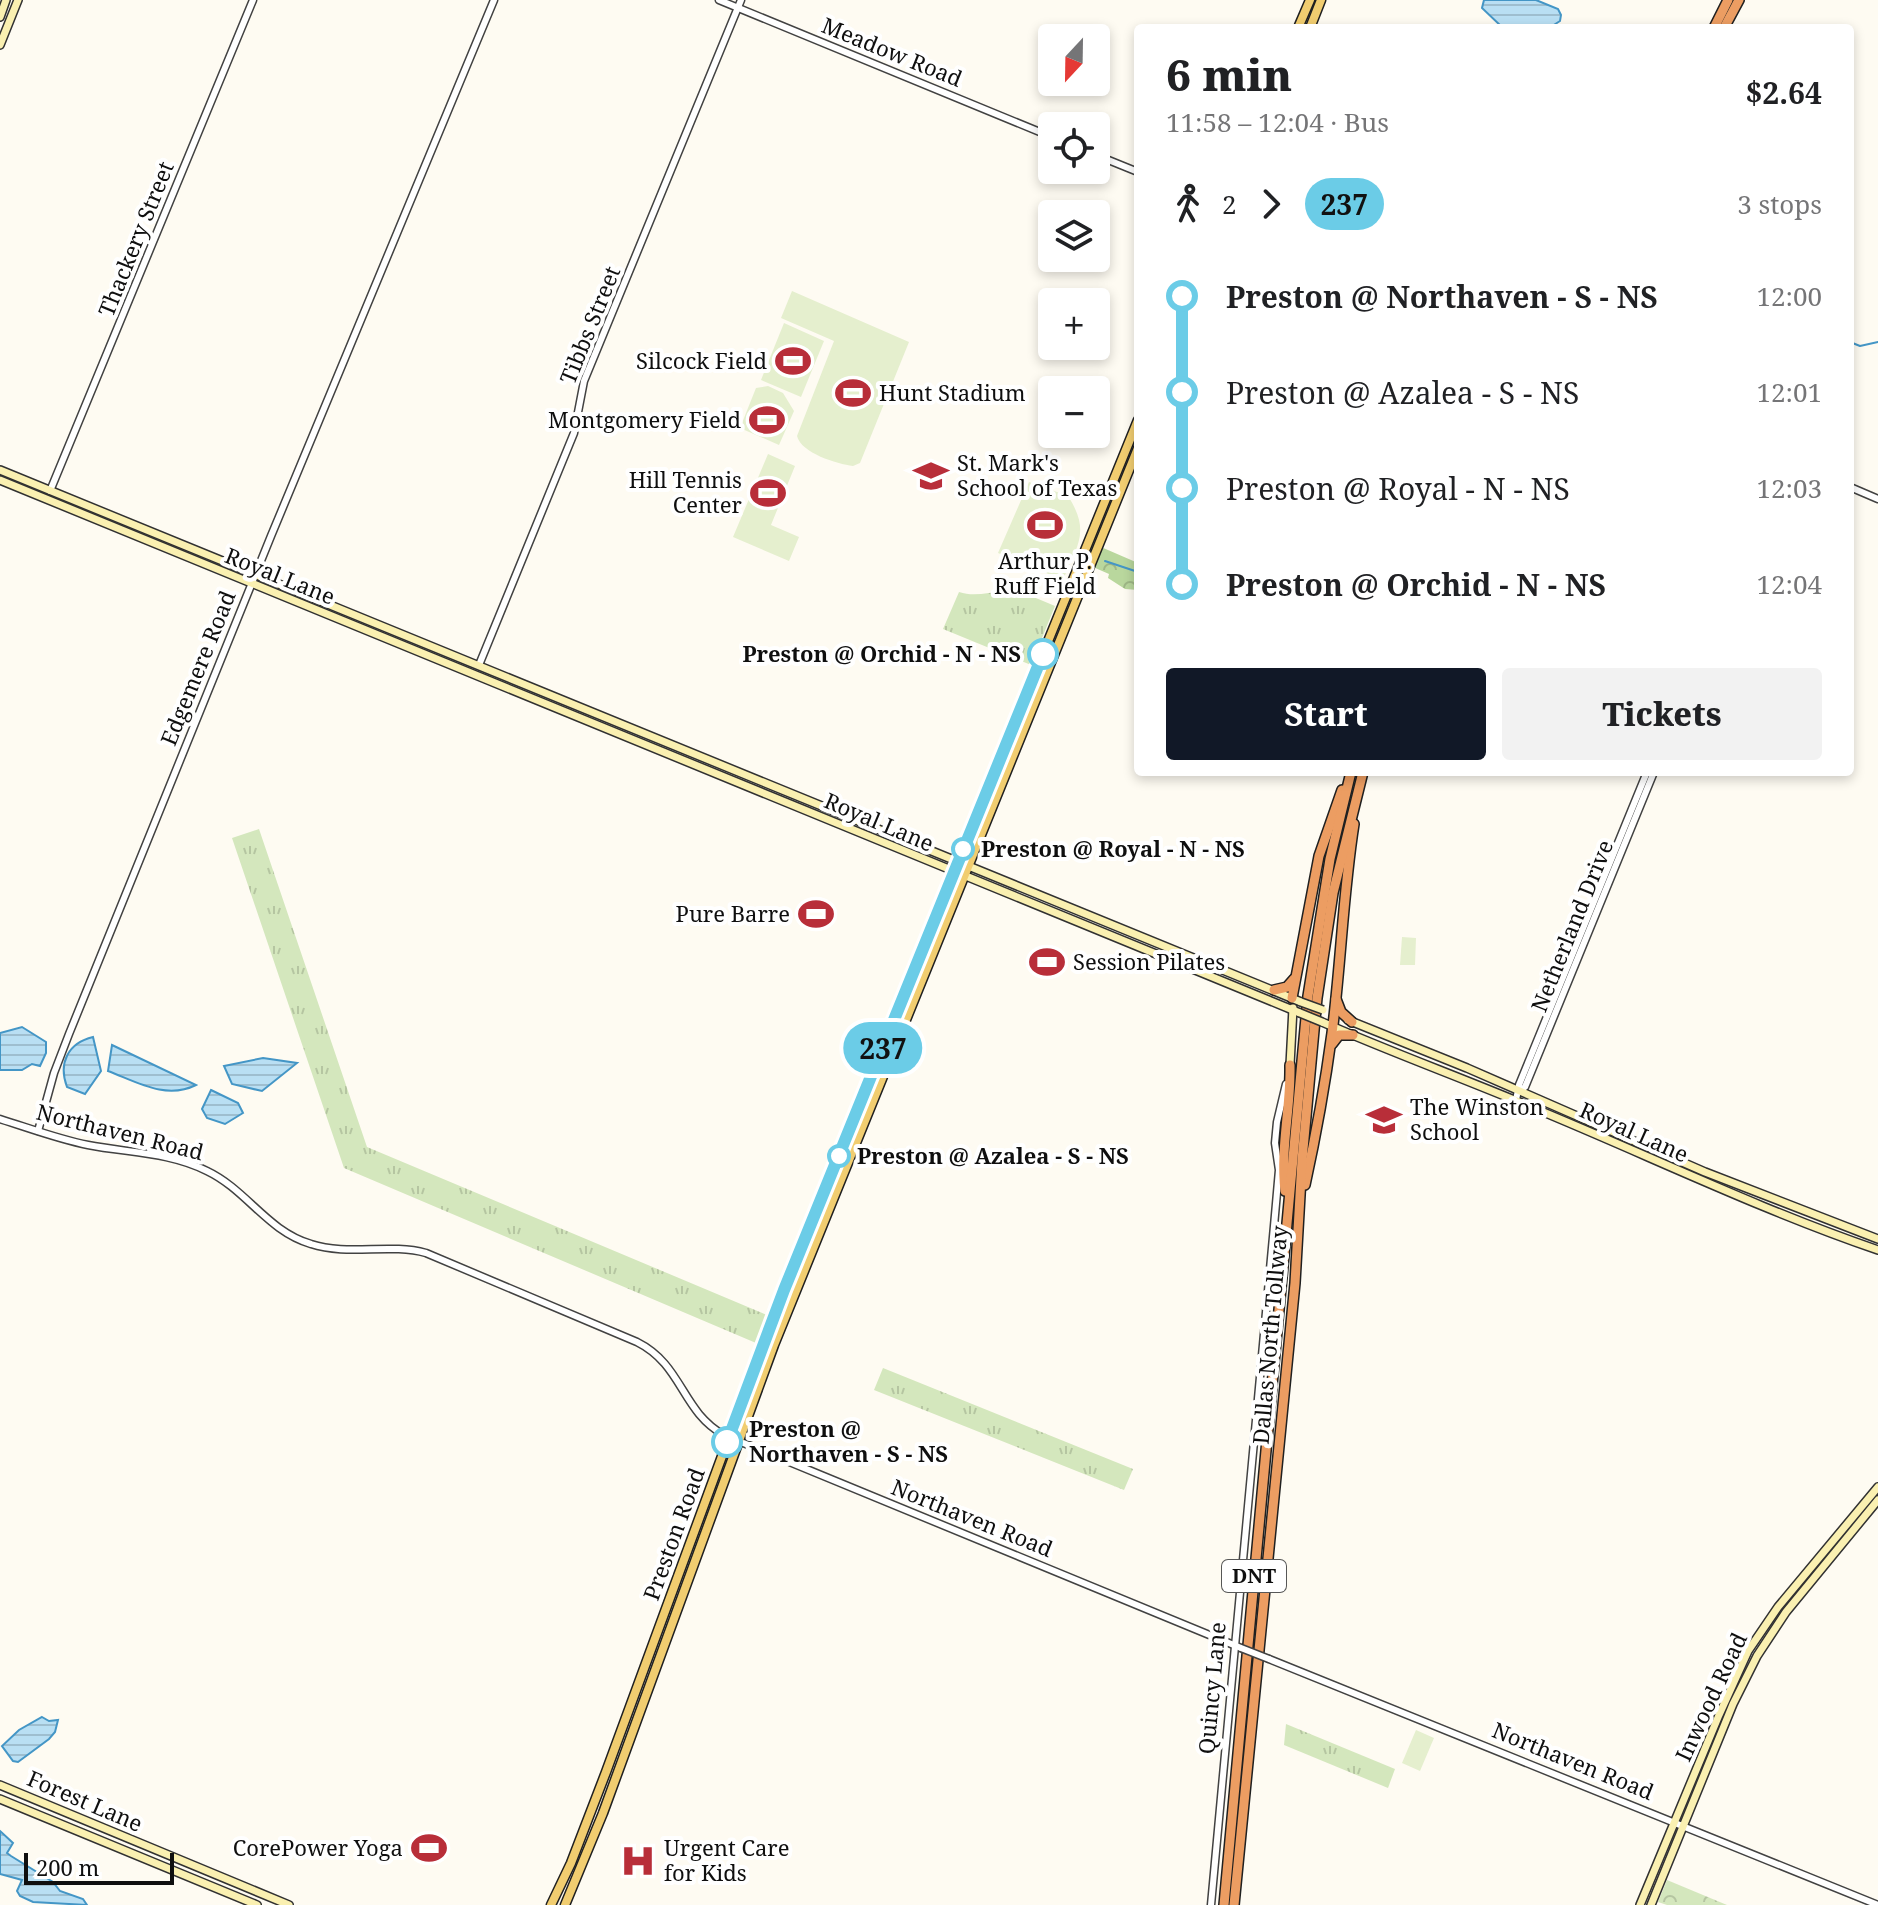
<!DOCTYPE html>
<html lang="en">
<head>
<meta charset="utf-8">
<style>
	body { margin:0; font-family:"Noto Serif",serif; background:#f2f2f2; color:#202124; height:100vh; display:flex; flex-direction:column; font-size:30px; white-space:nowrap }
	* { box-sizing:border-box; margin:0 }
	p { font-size:26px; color:#757577 }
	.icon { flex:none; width:44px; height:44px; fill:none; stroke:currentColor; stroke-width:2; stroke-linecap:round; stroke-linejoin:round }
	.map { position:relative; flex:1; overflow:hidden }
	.sheet { position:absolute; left:1134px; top:24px; width:720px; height:752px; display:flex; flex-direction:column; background:#fff; border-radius:8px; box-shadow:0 4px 12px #0003 }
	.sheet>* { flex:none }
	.badge { padding:0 16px; border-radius:26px; font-size:28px; line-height:52px }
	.needle { width:52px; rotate:202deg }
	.tools { position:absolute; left:1038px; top:24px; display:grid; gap:16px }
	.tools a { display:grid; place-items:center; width:72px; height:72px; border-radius:8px; background:#fff; box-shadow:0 4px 12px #0003; font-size:40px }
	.scale { position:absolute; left:24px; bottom:20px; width:150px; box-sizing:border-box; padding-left:8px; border:4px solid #0f0f0f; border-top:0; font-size:22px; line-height:28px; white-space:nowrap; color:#0f0f0f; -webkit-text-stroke:6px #fff; paint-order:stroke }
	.map>.badge { position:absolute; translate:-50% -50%; box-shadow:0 0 0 4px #fff }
	.legs { display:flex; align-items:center; gap:12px; height:88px; padding:0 32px; font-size:26px }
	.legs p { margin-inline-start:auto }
	.head { display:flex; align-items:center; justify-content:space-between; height:136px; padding:0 32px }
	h1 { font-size:44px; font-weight:800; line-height:60px }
	.primary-button { display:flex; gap:16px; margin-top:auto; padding:16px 32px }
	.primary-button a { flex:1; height:92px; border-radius:8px; background:#111827; color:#fff; font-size:32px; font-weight:800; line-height:92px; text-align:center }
	.primary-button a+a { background:#f2f2f2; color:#202124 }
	ul { padding:0 32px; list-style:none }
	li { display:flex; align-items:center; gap:28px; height:96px; font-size:30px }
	li i { display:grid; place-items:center; width:12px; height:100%; margin:0 10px; background:currentColor }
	li i::after { content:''; width:20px; height:20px; margin:-10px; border:6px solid; border-radius:50%; background:#fff }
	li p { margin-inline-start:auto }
	li:first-child i { background:linear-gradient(#0000 50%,currentColor 0) }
	li:last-child i { background:linear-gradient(currentColor 50%,#0000 0) }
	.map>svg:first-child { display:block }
	.grass { fill:url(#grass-tufts) }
	.forest { fill:url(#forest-crowns) }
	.park { fill:url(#park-crowns) }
	.pitch { fill:#e5efce }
	.water { fill:url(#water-rules); stroke:#4496c6; stroke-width:2 }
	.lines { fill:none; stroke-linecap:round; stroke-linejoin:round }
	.stream { stroke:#4496c6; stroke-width:2 }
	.tertiary-casing { stroke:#424242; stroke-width:9 }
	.secondary-casing { stroke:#313131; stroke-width:10 }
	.primary-casing { stroke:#202020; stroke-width:11 }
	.motorway-casing { stroke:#202020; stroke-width:12 }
	.tertiary { stroke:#fff; stroke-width:6 }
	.secondary { stroke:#faf0b1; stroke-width:7 }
	.primary { stroke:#f1cd70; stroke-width:8 }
	.motorway { stroke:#ec9d62; stroke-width:9 }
	.tertiary-bridge-casing { stroke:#424242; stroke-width:9; stroke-linecap:butt }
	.secondary-bridge-casing { stroke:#313131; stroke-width:10; stroke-linecap:butt }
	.tertiary-bridge { stroke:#fff; stroke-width:6 }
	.secondary-bridge { stroke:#faf0b1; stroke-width:7 }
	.line-1-casing { stroke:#fff; stroke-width:18 }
	.line-1 { stroke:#6bcce7; stroke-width:12 }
	.stop-1-dot { fill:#fff; stroke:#6bcce7; stroke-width:4 }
	.labels { text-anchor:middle; stroke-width:8; stroke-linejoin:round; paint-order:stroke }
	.shield { fill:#fff; stroke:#575757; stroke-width:2 }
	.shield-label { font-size:20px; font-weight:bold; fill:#0f0f0f }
	.street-label { font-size:22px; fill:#0f0f0f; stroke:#fff }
	.poi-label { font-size:22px; fill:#0f0f0f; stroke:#fff; text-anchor:end }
	.stop-label { font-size:22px; font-weight:bold; fill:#0f0f0f; stroke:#fff; text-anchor:start }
</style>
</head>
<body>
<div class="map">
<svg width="1878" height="1905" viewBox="0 0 1878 1905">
	<defs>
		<pattern id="grass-tufts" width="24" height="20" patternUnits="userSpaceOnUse" patternTransform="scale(2)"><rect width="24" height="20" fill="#d4e7bd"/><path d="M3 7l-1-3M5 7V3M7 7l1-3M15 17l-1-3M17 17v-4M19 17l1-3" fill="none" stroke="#b5c5a1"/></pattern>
		<pattern id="forest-crowns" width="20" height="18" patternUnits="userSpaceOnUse" patternTransform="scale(2)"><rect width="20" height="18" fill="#b9d79d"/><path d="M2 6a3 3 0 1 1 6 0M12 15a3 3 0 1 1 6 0" fill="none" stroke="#9eb786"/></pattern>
		<pattern id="park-crowns" width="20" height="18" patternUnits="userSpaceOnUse" patternTransform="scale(2)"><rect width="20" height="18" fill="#d4e7bd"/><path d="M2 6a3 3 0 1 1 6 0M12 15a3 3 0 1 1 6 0" fill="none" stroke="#b5c5a1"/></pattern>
		<pattern id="water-rules" width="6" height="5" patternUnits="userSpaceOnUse" patternTransform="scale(2)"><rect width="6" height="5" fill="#b9dff3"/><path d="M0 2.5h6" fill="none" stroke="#9ebecf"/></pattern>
	</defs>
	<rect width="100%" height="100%" fill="#fefbf2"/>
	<!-- grass -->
	<g class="grass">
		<path d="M959,592C977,598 992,590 1011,592C1026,593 1041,600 1055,606L1031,665L943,629Z"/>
		<polygon points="259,829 367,1147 767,1315 756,1343 344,1168 232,838"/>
		<polygon points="883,1368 1133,1469 1124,1490 874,1390"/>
		<polygon points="1286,1724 1395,1769 1388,1788 1284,1745"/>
	</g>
	<!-- forest -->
	<polygon class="forest" points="1101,547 1138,563 1138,590 1125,589 1108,578 1109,574 1093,567"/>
	<!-- park -->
	<polygon class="park" points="1667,1880 1727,1905 1667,1905 1658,1902"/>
	<!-- pitch -->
	<g class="pitch">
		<path d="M792,291L909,342L860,463L853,466C837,464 801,453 797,436L834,341L781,318Z"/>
		<polygon points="784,323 824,341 801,397 761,380"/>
		<polygon points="768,386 783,393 794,411 779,445 740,428 756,388"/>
		<polygon points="768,454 795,466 771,525 799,537 789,561 733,537"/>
		<path d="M1029,482L1068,496C1091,532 1077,545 1063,580L998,553Z"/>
		<polygon points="1402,937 1416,938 1415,965 1400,965"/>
		<polygon points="1416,1730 1434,1738 1420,1771 1402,1763"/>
	</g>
	<!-- water -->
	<g class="water">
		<polygon points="1536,0 1558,9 1561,15 1560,21 1549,28 1503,28 1482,8 1484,0"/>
		<polygon points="22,1027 46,1042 46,1053 40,1066 32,1064 22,1070 0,1070 0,1033"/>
		<path d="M93,1037L101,1071L85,1094L67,1087C58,1063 68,1043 93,1037Z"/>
		<path d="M112,1045L196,1085C166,1100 137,1082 108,1071Z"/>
		<polygon points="263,1058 297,1063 262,1091 232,1084 224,1066"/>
		<polygon points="211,1090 238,1103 243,1113 225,1124 207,1118 202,1109"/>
		<polygon points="42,1717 49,1721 58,1720 55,1732 49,1739 18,1762 13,1761 2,1746 19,1730"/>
		<polygon points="0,1831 13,1843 7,1853 11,1856 53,1882 60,1891 83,1899 87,1905 33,1902 20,1896 17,1891 22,1880 0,1874"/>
	</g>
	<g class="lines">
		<!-- stream -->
		<g class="stream">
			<polyline points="1850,342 1860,346 1878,342"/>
			<polyline points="1105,561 1138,572"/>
		</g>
		<!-- tertiary casing -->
		<g class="tertiary-casing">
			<g id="tertiary">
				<polyline points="719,0 1052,137"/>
				<polyline points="1096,155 1138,172"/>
				<polyline points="1850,487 1878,499"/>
				<polyline points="50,491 253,0"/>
				<polyline points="479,665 574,433 584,381 741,0"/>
				<polyline points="1520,1090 1525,1087 1654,772"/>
				<polyline points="1516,1100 1519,1085 1647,772"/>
				<path d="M0,1119C29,1128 58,1139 88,1145C129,1153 169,1152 207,1171C247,1190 267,1231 311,1244C348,1256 389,1243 426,1253L637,1342C683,1365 681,1411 724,1435L1241,1648"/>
				<polyline points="38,1131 54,1073 69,1034 271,536 494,0"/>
				<polyline points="1269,1659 1878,1905"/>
				<polyline points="1211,1905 1274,1226 1279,1170 1275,1143 1277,1122 1286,1084"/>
			</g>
		</g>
		<!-- secondary casing -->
		<g class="secondary-casing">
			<g id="secondary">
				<polyline points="0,17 6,0"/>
				<polyline points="0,45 18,0"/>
				<polyline points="0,470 1301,1002"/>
				<polyline points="0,480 1300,1013"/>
				<polyline points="1348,1020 1467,1068 1705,1172 1878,1239"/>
				<path d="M1322,1022C1393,1053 1465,1079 1536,1109C1650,1156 1761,1210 1878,1250"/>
				<polyline points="1290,1065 1293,1008"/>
				<polyline points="0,1785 289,1905"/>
				<polyline points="0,1799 257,1905"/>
				<polyline points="1640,1905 1719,1715 1748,1651 1778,1607 1878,1487"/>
				<polyline points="1651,1905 1733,1704 1757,1656 1786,1612 1878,1500"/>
			</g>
		</g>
		<!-- primary casing -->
		<g class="primary-casing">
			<g id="primary">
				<polyline points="1298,28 1310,0"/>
				<polyline points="1310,28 1321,0"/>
				<polyline points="551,1905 571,1863 606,1772 772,1320 1138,420"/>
				<polyline points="565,1905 603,1813 774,1345 1138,448"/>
			</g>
		</g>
		<!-- motorway casing -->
		<g class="motorway-casing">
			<g id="motorway">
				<polyline points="1714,28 1728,0"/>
				<polyline points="1724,28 1739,0"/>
				<polyline points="1274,990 1287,987 1294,979"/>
				<polyline points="1292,998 1319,856 1342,790"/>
				<polyline points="1336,999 1341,1012 1352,1022"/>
				<polyline points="1332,1044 1339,1035 1353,1035"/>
				<path d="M1305,1185C1316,1135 1325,1085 1332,1033C1341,964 1343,893 1354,824"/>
				<path d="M1285,1191C1280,1148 1291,1107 1290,1065"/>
				<polyline points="1224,1905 1308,996 1330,859 1351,772"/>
				<polyline points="1234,1905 1295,1283 1302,1160 1317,998 1333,893 1363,772"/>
			</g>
		</g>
		<!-- tertiary -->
		<use href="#tertiary" class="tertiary"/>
		<!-- secondary -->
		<use href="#secondary" class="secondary"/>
		<!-- primary -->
		<use href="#primary" class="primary"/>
		<!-- motorway -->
		<use href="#motorway" class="motorway"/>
		<!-- tertiary-bridge casing -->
		<g class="tertiary-bridge-casing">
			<polyline id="tertiary-bridge" points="1241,1648 1269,1659"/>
		</g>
		<!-- secondary-bridge casing -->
		<g class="secondary-bridge-casing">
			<g id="secondary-bridge">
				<polyline points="1301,1002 1323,1010"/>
				<polyline points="1300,1013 1322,1022"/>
			</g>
		</g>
		<!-- tertiary-bridge -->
		<use href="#tertiary-bridge" class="tertiary-bridge"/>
		<!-- secondary-bridge -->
		<use href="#secondary-bridge" class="secondary-bridge"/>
	</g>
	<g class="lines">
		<!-- line-1 casing -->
		<g class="line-1-casing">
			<polyline id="line-1" points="727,1442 784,1290 1043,654"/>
		</g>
		<!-- line-1 -->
		<use href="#line-1" class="line-1"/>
	</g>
	<!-- icons -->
	<defs>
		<g id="stadium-bare" transform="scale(2.76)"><path d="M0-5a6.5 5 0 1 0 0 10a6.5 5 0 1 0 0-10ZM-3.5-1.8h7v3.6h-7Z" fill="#b82e39" stroke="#fff" stroke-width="2.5" paint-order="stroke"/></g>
		<g id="school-bare" transform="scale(2.76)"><path d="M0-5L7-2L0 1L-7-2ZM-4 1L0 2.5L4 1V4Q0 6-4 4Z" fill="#b82e39" stroke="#fff" stroke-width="2.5" paint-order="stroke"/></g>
		<g id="hospital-bare" transform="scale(2.76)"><path d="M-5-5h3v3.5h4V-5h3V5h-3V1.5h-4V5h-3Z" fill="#b82e39" stroke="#fff" stroke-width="2.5" paint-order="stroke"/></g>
	</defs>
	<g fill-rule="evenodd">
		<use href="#stadium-bare" x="793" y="361"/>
		<use href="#stadium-bare" x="853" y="393"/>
		<use href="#stadium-bare" x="767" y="420"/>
		<use href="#school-bare" x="931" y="476"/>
		<use href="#stadium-bare" x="768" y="493"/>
		<use href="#stadium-bare" x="1045" y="525"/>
		<use href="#stadium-bare" x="816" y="914"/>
		<use href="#stadium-bare" x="1047" y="962"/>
		<use href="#school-bare" x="1384" y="1120"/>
		<use href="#stadium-bare" x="429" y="1848"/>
		<use href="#hospital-bare" x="638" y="1861"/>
	</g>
	<!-- markers -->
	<g class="stop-1-dot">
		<circle cx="1043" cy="654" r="14"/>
		<circle cx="963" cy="849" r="10"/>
		<circle cx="839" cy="1156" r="10"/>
		<circle cx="727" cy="1442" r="14"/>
	</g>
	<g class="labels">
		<!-- shield labels -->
		<rect class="shield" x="1222" y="1560" width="64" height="32" rx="6"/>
		<g class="shield-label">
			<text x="1254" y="1583">DNT</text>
		</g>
		<!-- street labels -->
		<g class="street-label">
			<text transform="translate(892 52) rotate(22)" y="8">Meadow Road</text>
			<text transform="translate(136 239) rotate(-68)" y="8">Thackery Street</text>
			<text transform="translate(590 325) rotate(-68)" y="8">Tibbs Street</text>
			<text transform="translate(280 576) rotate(22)" y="8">Royal Lane</text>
			<text transform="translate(198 668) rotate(-68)" y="8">Edgemere Road</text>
			<text transform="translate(879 822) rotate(23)" y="8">Royal Lane</text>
			<text transform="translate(1572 926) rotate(-68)" y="8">Netherland Drive</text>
			<text transform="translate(120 1132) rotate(14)" y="8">Northaven Road</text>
			<text transform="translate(1634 1132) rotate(24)" y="8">Royal Lane</text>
			<text transform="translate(1270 1335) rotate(-85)" y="8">Dallas North Tollway</text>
			<text transform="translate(972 1518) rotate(22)" y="8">Northaven Road</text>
			<text transform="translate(674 1534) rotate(-70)" y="8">Preston Road</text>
			<text transform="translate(1212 1688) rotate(-85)" y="8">Quincy Lane</text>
			<text transform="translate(1711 1697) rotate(-65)" y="8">Inwood Road</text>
			<text transform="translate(1573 1761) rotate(22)" y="8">Northaven Road</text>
			<text transform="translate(85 1801) rotate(23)" y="8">Forest Lane</text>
		</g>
		<!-- poi labels -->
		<g class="poi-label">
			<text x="767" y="369">Silcock Field</text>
			<text x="879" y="401" text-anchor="start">Hunt Stadium</text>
			<text x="741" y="428">Montgomery Field</text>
			<text x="957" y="471" text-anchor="start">St. Mark's<tspan x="957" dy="25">School of Texas</tspan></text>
			<text x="742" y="488">Hill Tennis<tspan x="742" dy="25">Center</tspan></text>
			<text x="1045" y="569" text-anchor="middle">Arthur P.<tspan x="1045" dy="25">Ruff Field</tspan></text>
			<text x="790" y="922">Pure Barre</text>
			<text x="1073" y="970" text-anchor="start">Session Pilates</text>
			<text x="1410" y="1115" text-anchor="start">The Winston<tspan x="1410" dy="25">School</tspan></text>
			<text x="403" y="1856">CorePower Yoga</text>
			<text x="664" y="1856" text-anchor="start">Urgent Care<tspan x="664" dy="25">for Kids</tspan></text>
		</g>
		<!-- stop labels -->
		<g class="stop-label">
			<text x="1021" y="662" text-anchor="end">Preston @ Orchid - N - NS</text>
			<text x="981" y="857">Preston @ Royal - N - NS</text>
			<text x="857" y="1164">Preston @ Azalea - S - NS</text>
			<text x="749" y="1437">Preston @<tspan x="749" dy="25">Northaven - S - NS</tspan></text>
		</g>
	</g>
</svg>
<div class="tools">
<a><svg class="needle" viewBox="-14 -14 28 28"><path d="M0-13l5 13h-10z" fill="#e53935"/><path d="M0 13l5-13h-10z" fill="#757577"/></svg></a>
<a><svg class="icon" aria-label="locate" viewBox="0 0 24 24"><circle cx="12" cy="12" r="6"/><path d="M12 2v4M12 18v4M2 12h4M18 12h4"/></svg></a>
<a><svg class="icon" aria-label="layers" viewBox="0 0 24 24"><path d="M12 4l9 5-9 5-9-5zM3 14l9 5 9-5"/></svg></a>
<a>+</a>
<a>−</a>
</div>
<div class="scale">200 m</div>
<b class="badge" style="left:883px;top:1048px;background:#6bcce7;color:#111">237</b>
<section class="sheet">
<div class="head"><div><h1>6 min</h1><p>11:58 – 12:04 · Bus</p></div><b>$2.64</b></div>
<div class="legs"><svg class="icon" aria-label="walk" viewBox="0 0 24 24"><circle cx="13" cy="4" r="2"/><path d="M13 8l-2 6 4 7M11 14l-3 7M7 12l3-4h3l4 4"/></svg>2<svg class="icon" aria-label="forward" viewBox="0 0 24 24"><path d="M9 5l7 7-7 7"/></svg><b class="badge" style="background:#6bcce7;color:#111">237</b><p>3 stops</p></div>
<ul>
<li><i style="color:#6bcce7"></i><b>Preston @ Northaven - S - NS</b><p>12:00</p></li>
<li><i style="color:#6bcce7"></i><span>Preston @ Azalea - S - NS</span><p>12:01</p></li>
<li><i style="color:#6bcce7"></i><span>Preston @ Royal - N - NS</span><p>12:03</p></li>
<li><i style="color:#6bcce7"></i><b>Preston @ Orchid - N - NS</b><p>12:04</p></li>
</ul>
<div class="primary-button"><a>Start</a><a>Tickets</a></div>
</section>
</div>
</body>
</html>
